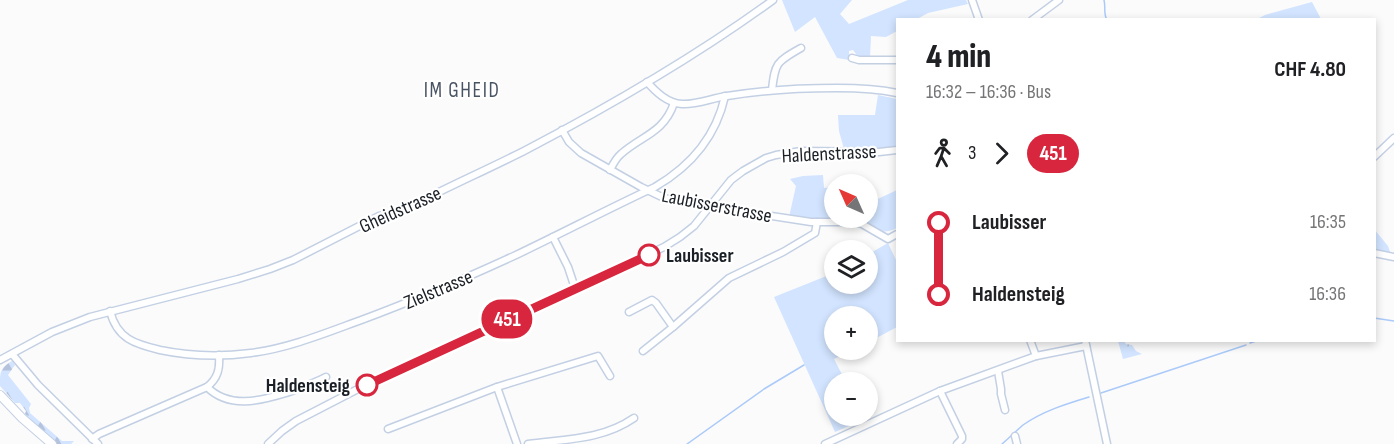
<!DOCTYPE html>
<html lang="en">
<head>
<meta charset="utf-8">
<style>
	body { margin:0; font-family:"Sofia Sans Condensed",sans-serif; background:#f6f6f6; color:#202124; height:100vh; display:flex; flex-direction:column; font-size:22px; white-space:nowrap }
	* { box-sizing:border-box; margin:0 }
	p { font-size:20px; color:#757577 }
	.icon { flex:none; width:33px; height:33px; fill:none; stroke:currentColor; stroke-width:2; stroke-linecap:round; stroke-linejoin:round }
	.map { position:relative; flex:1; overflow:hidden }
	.panel { position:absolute; left:896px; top:18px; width:480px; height:324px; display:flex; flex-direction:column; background:#fff; border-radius:0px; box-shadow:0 3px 9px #0003 }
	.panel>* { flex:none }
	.badge { padding:0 12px; border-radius:20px; font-size:21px; line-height:39px }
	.needle { width:39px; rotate:315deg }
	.fabs { position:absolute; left:824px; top:174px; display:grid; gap:12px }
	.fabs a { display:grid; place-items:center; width:54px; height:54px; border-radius:50%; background:#fff; box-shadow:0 3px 9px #0003; font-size:30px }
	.map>.badge { position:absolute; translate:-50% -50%; box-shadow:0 0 0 3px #fff }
	.legs { display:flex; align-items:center; gap:9px; height:66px; padding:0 30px; font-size:20px }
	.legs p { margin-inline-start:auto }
	.head { display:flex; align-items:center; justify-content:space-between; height:102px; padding:0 30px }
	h1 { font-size:33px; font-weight:800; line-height:45px }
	ul { padding:0 30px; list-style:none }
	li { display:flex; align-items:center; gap:21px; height:72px; font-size:22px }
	li i { display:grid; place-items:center; width:9px; height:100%; margin:0 8px; background:currentColor }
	li i::after { content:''; width:15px; height:15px; margin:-8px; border:4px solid; border-radius:50%; background:#fff }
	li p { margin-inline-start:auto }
	li:first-child i { background:linear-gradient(#0000 50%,currentColor 0) }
	li:last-child i { background:linear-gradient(currentColor 50%,#0000 0) }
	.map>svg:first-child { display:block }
	.grass { fill:#d2e4ff }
	.forest { fill:url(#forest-firs) }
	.park { fill:url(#park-crowns) }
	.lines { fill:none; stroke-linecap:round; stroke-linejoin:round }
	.stream { stroke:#abcaf9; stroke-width:1.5 }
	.minor-casing { stroke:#c3d0e4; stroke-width:9 }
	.major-casing { stroke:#c3d0e4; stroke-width:10 }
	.minor { stroke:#fff; stroke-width:6 }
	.major { stroke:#fff; stroke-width:8 }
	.line-1-casing { stroke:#fff; stroke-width:14 }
	.line-1 { stroke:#d7263d; stroke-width:9 }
	.stop-1-dot { fill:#fff; stroke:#d7263d; stroke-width:3 }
	.labels { text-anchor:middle; stroke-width:4.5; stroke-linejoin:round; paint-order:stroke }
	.street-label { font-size:20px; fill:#1b2027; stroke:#fff }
	.stop-label { font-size:20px; font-weight:bold; fill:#1b2027; stroke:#fff; text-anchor:start }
	.neighbourhood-label { font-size:21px; letter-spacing:1.5px; fill:#485364; stroke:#fff }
</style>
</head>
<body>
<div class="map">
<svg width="1394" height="444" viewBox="0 0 1394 444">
	<defs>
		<pattern id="forest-firs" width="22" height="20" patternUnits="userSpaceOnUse" patternTransform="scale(1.5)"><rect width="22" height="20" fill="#d2e4ff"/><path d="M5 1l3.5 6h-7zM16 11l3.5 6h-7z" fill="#b4c3db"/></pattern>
		<pattern id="park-crowns" width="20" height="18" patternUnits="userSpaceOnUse" patternTransform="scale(1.5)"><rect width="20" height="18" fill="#d2e4ff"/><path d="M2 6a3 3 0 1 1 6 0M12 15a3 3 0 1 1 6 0" fill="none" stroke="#b4c3db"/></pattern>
	</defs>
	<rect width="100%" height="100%" fill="#fbfbfb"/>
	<!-- grass -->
	<g class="grass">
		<polygon points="782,0 852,0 840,14 849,24 908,0 966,0 968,4 928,13 917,19 897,20 897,31 886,37 871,36 870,58 859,58 853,50 849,51 849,60 837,58 815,17 795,32"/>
		<polygon points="1312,2 1321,19 1257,19 1265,15"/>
		<polygon points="878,95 897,99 897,147 879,149 844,149 839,131 838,115 875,115"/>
		<polygon points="823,175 824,188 834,187 833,221 807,220 789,217 796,186 790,179 803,176"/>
		<path d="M897,190V228C884,235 869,231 862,218H867V204Z"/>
		<polygon points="1374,229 1388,246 1391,255 1374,250"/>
		<polygon points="888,243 897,262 897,327 867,343 867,316 834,316 834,350 853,350 834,359 846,382 834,382 834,416 864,416 865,419 835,432 774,297 834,273 834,284 867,284 867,255"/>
	</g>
	<!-- forest -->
	<path class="forest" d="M12,361L15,365L8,375L31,404L29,408L30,413L62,441H74L71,444H56L25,414L26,411L20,403H15L0,386C0,372 0,368 12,361Z"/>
	<!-- park -->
	<polygon class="park" points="1118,341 1124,341 1126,344 1132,345 1136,351 1142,354 1123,359"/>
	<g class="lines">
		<!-- stream -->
		<g class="stream">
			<path d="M1104,0C1106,7 1103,13 1107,20"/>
			<polyline points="1374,318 1394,321"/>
			<polyline points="1250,343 1259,340"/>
			<polyline points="1101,393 1246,345"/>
			<polyline points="687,444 764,389 804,365"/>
			<path d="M1002,444C1009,438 1016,431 1023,425C1043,411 1066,404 1089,397"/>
		</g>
		<!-- minor casing -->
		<g class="minor-casing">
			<g id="minor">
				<polyline points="972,0 979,20"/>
				<polyline points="1032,20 1059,0"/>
				<polyline points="852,58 859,60 897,60"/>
				<path d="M647,82C656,92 667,103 682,104C696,105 712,98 727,96C763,90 800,88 837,88C857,88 878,89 897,93"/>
				<path d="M772,90C775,63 776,62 801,48"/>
				<polyline points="562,130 569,142 581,153 641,187 664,198 686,203 811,222 854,222 862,224 888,239 897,234"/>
				<polyline points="1374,157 1394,138"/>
				<path d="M610,170C613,164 616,158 621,154C641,136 664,133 674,103"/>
				<polyline points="553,237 568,267 575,288"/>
				<polyline points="1374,253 1394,257"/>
				<path d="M110,311C117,339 135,344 160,350C189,356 221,357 251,353C290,348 328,332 364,319C415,300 466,278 516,255C562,233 608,209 655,187C691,166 716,137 725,96"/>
				<polyline points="629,312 652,300 656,303 673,327"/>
				<polyline points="1030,340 1036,356"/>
				<polyline points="1085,340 1107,444"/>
				<polyline points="643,351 673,327 729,278 783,252 815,233 817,222"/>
				<polyline points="12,354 38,385 98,444"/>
				<path d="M0,360L52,332L90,317L238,279L270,269L293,260L379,216L397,213C439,191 482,172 524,151C610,106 695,57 773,0"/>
				<polyline points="998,371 1001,389 1001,394 1005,410"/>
				<path d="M207,387C229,409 260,401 286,393C300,388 313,384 326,377"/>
				<polyline points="497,387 517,444"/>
				<polyline points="940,391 962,436 962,439 957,444"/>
				<polyline points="388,429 497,387 598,356 610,376"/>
				<polyline points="1015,436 1017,444"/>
				<path d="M92,439L99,434L207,387C218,378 220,369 219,355"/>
				<polyline points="268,444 282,431 296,421 356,390 664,247 680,237 694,226 731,180 743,171 766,158 776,155 801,151 879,152 897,150"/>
				<path d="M528,444C566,439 602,440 634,418"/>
				<polyline points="825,444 940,391 1036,356 1086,346"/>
			</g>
		</g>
		<!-- major casing -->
		<g class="major-casing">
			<polyline id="major" points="0,395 22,418 52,444"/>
		</g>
		<!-- minor -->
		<use href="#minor" class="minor"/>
		<!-- major -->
		<use href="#major" class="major"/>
	</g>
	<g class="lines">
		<!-- line-1 casing -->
		<g class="line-1-casing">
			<polyline id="line-1" points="367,385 649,255"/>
		</g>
		<!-- line-1 -->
		<use href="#line-1" class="line-1"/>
	</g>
	<!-- markers -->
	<g class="stop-1-dot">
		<circle cx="649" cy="255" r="10"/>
		<circle cx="367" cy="385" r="10"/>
	</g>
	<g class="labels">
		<!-- street labels -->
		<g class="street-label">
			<text transform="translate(829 153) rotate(-3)" y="7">Haldenstrasse</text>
			<text transform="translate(717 205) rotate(11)" y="7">Laubisserstrasse</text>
			<text transform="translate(400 209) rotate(-24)" y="7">Gheidstrasse</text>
			<text transform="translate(438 289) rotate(-23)" y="7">Zielstrasse</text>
		</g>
		<!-- stop labels -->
		<g class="stop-label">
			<text x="666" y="262">Laubisser</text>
			<text x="350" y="392" text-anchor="end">Haldensteig</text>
		</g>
		<!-- neighbourhood labels -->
		<g class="neighbourhood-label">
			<text x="462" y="97">IM GHEID</text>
		</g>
	</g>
</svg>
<div class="fabs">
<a><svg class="needle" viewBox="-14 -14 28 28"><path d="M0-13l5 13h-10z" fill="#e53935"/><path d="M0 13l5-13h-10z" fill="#757577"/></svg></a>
<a><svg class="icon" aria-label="layers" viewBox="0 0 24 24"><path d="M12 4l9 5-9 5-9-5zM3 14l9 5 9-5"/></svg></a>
<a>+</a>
<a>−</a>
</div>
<b class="badge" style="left:507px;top:319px;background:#d7263d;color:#fff">451</b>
<section class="panel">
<div class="head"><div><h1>4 min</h1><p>16:32 – 16:36 · Bus</p></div><b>CHF 4.80</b></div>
<div class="legs"><svg class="icon" aria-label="walk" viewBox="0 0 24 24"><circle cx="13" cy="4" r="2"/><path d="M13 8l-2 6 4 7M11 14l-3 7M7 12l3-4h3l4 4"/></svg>3<svg class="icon" aria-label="forward" viewBox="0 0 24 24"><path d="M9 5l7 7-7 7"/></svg><b class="badge" style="background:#d7263d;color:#fff">451</b></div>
<ul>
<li><i style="color:#d7263d"></i><b>Laubisser</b><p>16:35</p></li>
<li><i style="color:#d7263d"></i><b>Haldensteig</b><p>16:36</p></li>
</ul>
</section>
</div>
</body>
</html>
